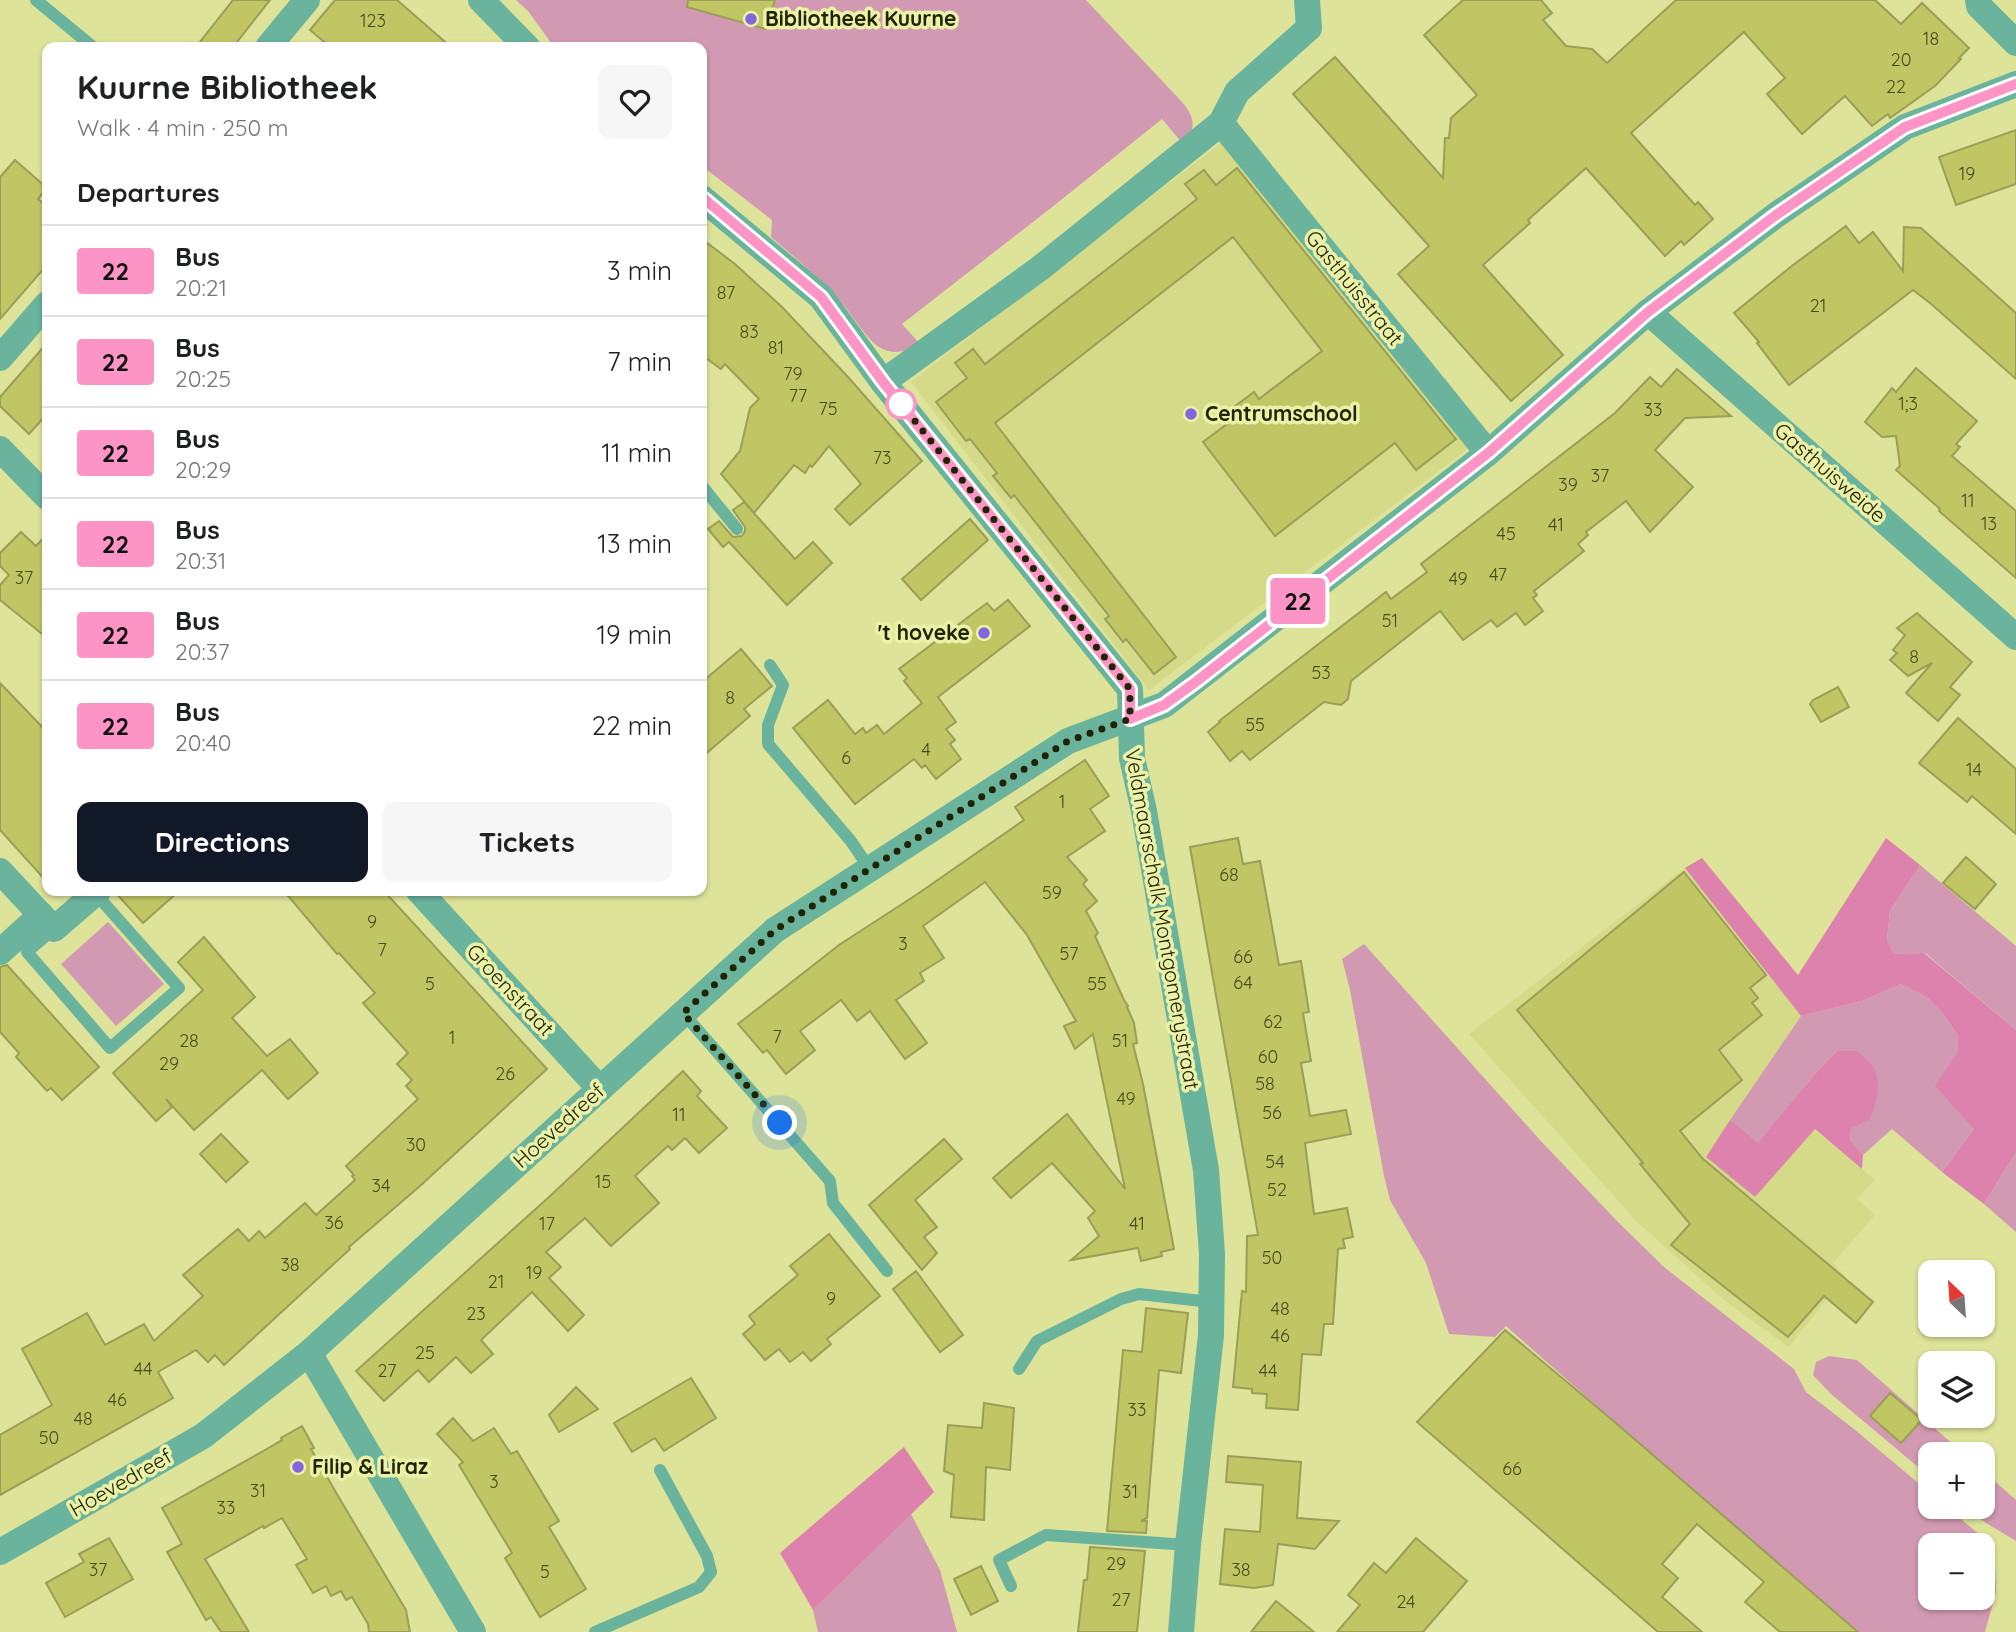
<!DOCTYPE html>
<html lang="en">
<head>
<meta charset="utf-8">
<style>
	body { margin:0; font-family:Quicksand,sans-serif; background:#f6f6f6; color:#202124; height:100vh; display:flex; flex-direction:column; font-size:26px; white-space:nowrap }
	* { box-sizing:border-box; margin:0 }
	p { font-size:23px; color:#757577 }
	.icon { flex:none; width:38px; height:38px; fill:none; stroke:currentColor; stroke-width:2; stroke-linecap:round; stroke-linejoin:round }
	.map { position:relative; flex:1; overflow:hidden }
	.details { position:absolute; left:42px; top:42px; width:665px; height:854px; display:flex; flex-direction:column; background:#fff; border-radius:14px; box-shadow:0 2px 5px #0004 }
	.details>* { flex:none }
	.badge { padding:0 14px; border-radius:5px; font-size:24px; line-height:46px }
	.needle { width:46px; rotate:335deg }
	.buttons { position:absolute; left:1918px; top:1260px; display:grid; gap:14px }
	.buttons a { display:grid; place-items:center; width:77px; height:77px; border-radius:14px; background:#fff; box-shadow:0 2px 5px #0004; font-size:35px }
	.you { position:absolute; width:35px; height:35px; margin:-18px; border:5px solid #fff; border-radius:50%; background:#1a73e8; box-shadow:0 0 0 10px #1a73e833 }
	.map>.badge { position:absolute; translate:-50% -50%; box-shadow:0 0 0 4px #fff }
	h2 { padding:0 35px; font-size:26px; line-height:63px }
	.round { display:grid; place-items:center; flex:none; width:74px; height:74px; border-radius:14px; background:#f6f6f6 }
	.summary { display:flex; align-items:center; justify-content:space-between; height:119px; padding:0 35px }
	h1 { font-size:33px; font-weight:700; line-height:52px }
	.cta { display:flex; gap:14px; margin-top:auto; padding:14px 35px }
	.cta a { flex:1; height:80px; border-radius:14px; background:#111827; color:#fff; font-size:28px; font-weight:700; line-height:80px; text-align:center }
	.cta a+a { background:#f6f6f6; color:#202124 }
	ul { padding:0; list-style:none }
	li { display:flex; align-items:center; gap:21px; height:91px; padding:0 35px; border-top:2px solid #e0e0e0 }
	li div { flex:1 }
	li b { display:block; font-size:26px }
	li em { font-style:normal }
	li .badge { min-width:77px; font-weight:700; text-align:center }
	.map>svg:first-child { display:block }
	.built { fill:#d5da89 }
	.green { fill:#d29ab2; fill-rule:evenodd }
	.forest { fill:#dd82ac }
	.building { fill:#c1c664; stroke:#9a9e57; stroke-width:2 }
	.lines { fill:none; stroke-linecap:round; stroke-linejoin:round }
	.service { stroke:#6ab39c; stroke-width:12 }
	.minor { stroke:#6ab39c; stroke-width:26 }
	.line-casing { stroke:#fff; stroke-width:16 }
	.line { stroke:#fc95c5; stroke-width:10 }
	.walk { stroke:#212305; stroke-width:7; stroke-dasharray:0 12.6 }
	.poi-dot { fill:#8465e0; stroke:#ebf1a7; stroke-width:2.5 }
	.stop-dot { fill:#fff; stroke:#fc95c5; stroke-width:3.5 }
	.labels { text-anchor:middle; stroke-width:7; stroke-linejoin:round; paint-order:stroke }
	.number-label { font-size:18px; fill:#494c1d }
	.poi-label { font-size:21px; font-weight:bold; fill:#212305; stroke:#ebf1a7; text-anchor:start }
	.street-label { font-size:21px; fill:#212305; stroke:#ebf1a7 }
</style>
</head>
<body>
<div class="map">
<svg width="2016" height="1632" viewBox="0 0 2016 1632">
	<rect width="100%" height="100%" fill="#dee39a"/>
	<!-- built -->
	<g class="built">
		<polygon points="1226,139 1473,445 1149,690 911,382"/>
		<polygon points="1685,868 1801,1016 1730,1120 1706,1157 1755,1197 1814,1129 1875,1180 1857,1199 1875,1215 1833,1263 1845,1276 1789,1347 1730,1305 1638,1223 1469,1034"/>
	</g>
	<!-- green -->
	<g class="green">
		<path d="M516,0H1086L1182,102C1195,118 1197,127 1183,144L1162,119L1056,204L902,324L921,345C906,351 894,356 879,347C867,340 851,313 840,301C819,278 795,257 771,237L772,220L702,166V47H554L528,11Z"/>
		<polygon points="1920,865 2016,946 2016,1030 1925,953 1894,954 1887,940 1890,911"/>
		<polygon points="108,922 164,984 116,1026 61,964"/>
		<path d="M1364,944L1539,1139L1617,1221L1664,1267L1794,1369L1806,1392L1854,1429L1930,1493V1507H1946L1990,1543L1995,1568L1996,1592L1985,1632H1858L1617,1424L1506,1326L1495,1337L1449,1334L1426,1263L1390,1200L1384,1176L1350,990L1342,959ZM1930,1545H1983V1598H1930Z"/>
		<polygon points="1901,984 1928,998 1945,1016 1958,1036 1957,1054 1974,1129 1942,1172 1892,1129 1863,1155 1850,1140 1857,1051 1837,1051 1819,1069 1758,1144 1730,1120 1801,1016 1862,1001"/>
		<polygon points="2016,1152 2016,1232 1984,1204"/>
		<polygon points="1829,1356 1857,1360 1964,1454 1930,1454 1930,1477 1831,1394 1813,1375 1816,1362"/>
		<polygon points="1983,1471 2016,1500 2016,1541 1986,1523 1966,1507 1983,1507"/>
		<polygon points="911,1514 940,1570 957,1632 818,1632 813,1610"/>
	</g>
	<!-- forest -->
	<g class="forest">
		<polygon points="1886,838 1920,865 1890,911 1887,940 1894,954 1924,953 2016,1030 2016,1152 1984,1204 1942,1172 1974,1129 1935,1086 1957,1054 1958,1036 1945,1016 1928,998 1901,984 1862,1001 1801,1016 1685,868 1702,858 1798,975"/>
		<path d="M1837,1051H1857C1861,1055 1867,1059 1870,1063C1884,1078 1877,1102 1870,1119L1851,1128L1850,1140L1863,1155L1862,1169L1815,1129L1755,1197L1706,1157L1730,1120L1758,1143L1819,1069Z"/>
		<polygon points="904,1447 934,1492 813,1610 780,1553"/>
	</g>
	<!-- building -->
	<g class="building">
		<polygon points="233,0 270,0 233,47 196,47"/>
		<polygon points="335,0 397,0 451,47 330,47 310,30"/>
		<polygon points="688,0 775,0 766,29 687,7"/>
		<polygon points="1463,0 1541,0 1552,13 1543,20 1566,46 1592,49 1607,63 1676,0 1875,0 1901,24 1922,3 1969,48 1959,58 1961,59 1935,86 1890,118 1888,114 1872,126 1845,96 1802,134 1767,94 1785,78 1744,32 1631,133 1695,205 1698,202 1713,219 1684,245 1681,241 1665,256 1586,168 1528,220 1530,223 1483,265 1563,355 1511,401 1398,274 1429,246 1293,94 1335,57 1443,178 1445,138 1449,138 1451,118 1477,95 1424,35"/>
		<polygon points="2016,130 2016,184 1956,205 1939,157"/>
		<polygon points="15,160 47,188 38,199 47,207 47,265 0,319 0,177"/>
		<polygon points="1237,168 1456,439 1416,470 1395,443 1275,536 1203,442 1239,415 1234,407 1254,392 1259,399 1322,351 1233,237 995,423 1176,657 1154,674 1126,639 1123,642 1105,619 1109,616 1014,495 1011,498 993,476 997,473 970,439 966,441 936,402 967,378 955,363 973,349 985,364 1197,199 1185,184 1204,170 1216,185"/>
		<polygon points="1846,226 1859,243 1873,232 1903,271 1904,227 1921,228 2016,313 2016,379 1930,303 1913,290 1789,385 1757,343 1759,342 1734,313 1793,265"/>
		<polygon points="702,239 735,264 782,307 848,377 922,461 850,525 835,509 861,484 829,446 812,467 810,465 805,473 794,465 754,513 721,474 740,451 750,408 759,399 725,364 721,369 702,355"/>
		<polygon points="47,343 47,414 29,434 0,406 0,397"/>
		<polygon points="1916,368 1977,421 1956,444 1960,447 1952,456 2016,511 2016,578 1939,511 1940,509 1896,470 1900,466 1896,436 1882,437 1865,422 1892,388 1896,392"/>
		<polygon points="1677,369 1731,416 1685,418 1655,450 1693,487 1650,532 1626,501 1586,532 1588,535 1578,544 1584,551 1534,591 1537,595 1533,598 1543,611 1525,625 1516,613 1497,627 1491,620 1463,640 1440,611 1351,681 1348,699 1341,705 1324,702 1250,760 1242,751 1230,761 1208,732 1220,722 1219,721 1386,592 1391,599 1427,572 1421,564 1615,413 1650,377 1661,387"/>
		<polygon points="744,502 795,559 813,542 832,563 787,605 729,542 723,547 708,529 719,521 733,537 742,536 745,531 745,527 733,510"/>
		<polygon points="970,519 988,540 921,600 902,579"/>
		<polygon points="21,532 36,546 47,534 47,638 0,600 0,585 9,575 0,566 0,553"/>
		<polygon points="1008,600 1030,626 938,697 956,722 946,729 955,740 950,744 961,759 936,779 925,765 922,768 914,759 855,804 793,728 828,700 855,734 863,728 866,733 877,725 884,734 922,703 904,681 907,678 899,669 987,603 994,611"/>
		<polygon points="1917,613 1972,662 1950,687 1960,695 1938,721 1906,693 1932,663 1908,676 1890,660 1897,653 1893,650 1905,635 1897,628"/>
		<polygon points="741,649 772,686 744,709 750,716 702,757 702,682"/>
		<polygon points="0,683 47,732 47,882 0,830"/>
		<polygon points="1838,687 1849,707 1821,722 1810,704 1813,700"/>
		<polygon points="1958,718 2016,769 2016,834 1972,796 1967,802 1919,763"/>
		<polygon points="1085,760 1109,796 1090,809 1105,831 1067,857 1087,880 1083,884 1097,901 1086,911 1098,933 1095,936 1124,1000 1128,1006 1127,1007 1134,1023 1137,1043 1133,1044 1143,1084 1174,1249 1161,1252 1162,1256 1141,1261 1138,1248 1071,1260 1099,1236 1088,1218 1095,1211 1052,1163 1011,1198 993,1178 1067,1114 1125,1189 1093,1034 1075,1049 1064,1026 1076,1021 1027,935 985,882 923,926 944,958 920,973 924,981 896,1000 927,1043 905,1059 870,1011 857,1021 841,1000 800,1031 815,1050 786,1074 767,1050 763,1053 738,1024 839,945 916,895 1024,820 1015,807"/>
		<polygon points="1238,838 1243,864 1260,861 1279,965 1301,961 1309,1012 1303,1013 1311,1061 1301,1063 1310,1116 1346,1110 1351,1134 1305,1143 1314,1214 1347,1208 1353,1237 1343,1239 1345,1248 1338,1249 1333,1324 1324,1324 1321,1355 1302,1354 1298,1410 1266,1408 1267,1394 1252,1393 1252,1389 1233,1387 1242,1291 1246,1292 1247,1236 1258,1235 1190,847"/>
		<polygon points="1966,857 1996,884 1975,909 1943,883"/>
		<polygon points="1684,872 1766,975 1750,988 1758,998 1752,1003 1762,1015 1719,1050 1742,1080 1680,1131 1702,1158 1873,1302 1856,1323 1824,1296 1788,1337 1671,1245 1690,1224 1640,1164 1643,1163 1517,1010"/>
		<polygon points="114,891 179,891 143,923"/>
		<polygon points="284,891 384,891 547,1069 420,1186 349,1247 350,1249 224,1365 215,1355 208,1362 196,1350 158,1372 173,1398 0,1495 0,1435 52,1405 22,1349 87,1313 105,1345 144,1324 154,1341 203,1296 183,1275 238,1229 249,1241 259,1231 265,1238 305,1203 316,1215 355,1180 352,1176 354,1175 346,1166 418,1099 406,1086 412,1080 397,1064 408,1053 363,1003 375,993 339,953 337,954"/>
		<polygon points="204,937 255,997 232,1018 267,1056 290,1039 318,1073 288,1099 262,1070 194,1130 166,1099 172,1107 156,1121 113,1073 203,990 178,962"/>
		<polygon points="7,965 99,1067 62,1100 51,1088 47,1091 16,1057 19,1053 0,1032 0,967"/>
		<polygon points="683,1071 701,1091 697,1096 727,1128 699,1153 685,1138 672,1150 668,1146 635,1176 659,1203 611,1246 585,1218 546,1252 561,1267 549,1278 584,1315 568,1331 532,1292 481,1340 493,1354 471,1373 456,1357 429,1382 418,1370 384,1401 356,1371 549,1197"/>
		<polygon points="221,1134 248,1162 226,1182 200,1154"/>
		<polygon points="944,1139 962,1159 915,1200 937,1227 924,1237 937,1253 922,1270 869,1205"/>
		<polygon points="829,1234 880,1296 827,1339 831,1344 811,1361 803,1352 790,1362 779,1349 765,1360 743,1334 755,1324 749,1316 798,1275 790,1266"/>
		<polygon points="916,1271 963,1335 940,1352 893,1289"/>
		<polygon points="1146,1308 1188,1313 1181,1373 1159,1370 1147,1518 1141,1521 1147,1521 1146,1533 1107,1531 1123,1350 1142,1352"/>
		<polygon points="1505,1330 1617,1424 1858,1632 1780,1632 1745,1602 1764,1582 1697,1524 1662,1564 1678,1578 1662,1597 1702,1632 1658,1632 1417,1422"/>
		<polygon points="691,1378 716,1418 664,1451 655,1438 632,1452 614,1423"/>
		<polygon points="576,1387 598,1409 559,1432 549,1415"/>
		<polygon points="1890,1393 1922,1420 1901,1443 1870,1416"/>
		<polygon points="984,1403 1014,1408 1010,1470 986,1467 984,1520 951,1517 954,1475 944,1471 948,1425 982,1428"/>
		<polygon points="453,1418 473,1441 494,1428 511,1454 517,1451 559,1521 549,1527 586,1589 540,1617 505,1558 512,1553 459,1465 463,1462 437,1434"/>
		<polygon points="302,1426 314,1448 311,1449 341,1501 406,1610 410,1632 369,1632 368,1624 352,1597 346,1600 341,1591 331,1596 326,1586 313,1593 296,1565 307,1559 282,1518 264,1528 263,1526 205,1559 249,1632 221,1632 211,1617 206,1620 167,1552 182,1544 162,1508 265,1450 282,1440 281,1438"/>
		<polygon points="1228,1456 1301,1462 1297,1518 1339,1521 1315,1549 1278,1544 1273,1585 1254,1588 1220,1584 1225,1529 1260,1532 1263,1485 1226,1482"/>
		<polygon points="109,1538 133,1579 65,1617 46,1583 84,1562 79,1554"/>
		<polygon points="1416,1538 1467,1581 1423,1632 1337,1632 1360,1605 1348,1595 1374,1563 1386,1573"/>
		<polygon points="1090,1547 1145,1551 1137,1632 1078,1632 1084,1580 1087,1580"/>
		<polygon points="981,1566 998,1601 971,1615 954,1579"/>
		<polygon points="1276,1601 1314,1632 1251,1632"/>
	</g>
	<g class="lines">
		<!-- service -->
		<g class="service">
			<polyline points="36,0 93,47"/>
			<polyline points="702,486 737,529"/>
			<polyline points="770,665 783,685 768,725 768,744 850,840 870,869"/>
			<polyline points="54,929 27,952 110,1048 179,988 95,893"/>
			<polyline points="683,1013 830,1181 833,1203 887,1271"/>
			<polyline points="1019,1369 1037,1341 1121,1299 1139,1294 1211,1302"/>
			<polyline points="1011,1586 999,1560 1046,1535 1188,1545"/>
			<polyline points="595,1632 699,1587 711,1572 707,1556 660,1470"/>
		</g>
		<!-- minor -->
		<g class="minor">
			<polyline points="481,0 527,47"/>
			<polyline points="1978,0 1979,6 2016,43"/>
			<polyline points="268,47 307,0"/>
			<polyline points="1221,123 1488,453"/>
			<polyline points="702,198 821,297 883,382 1130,689 1132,758 1144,811 1206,1170 1212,1254 1211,1335 1188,1545 1181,1632"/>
			<polyline points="1648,312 2016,637"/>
			<polyline points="0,358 47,304"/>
			<polyline points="883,382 1039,269 1221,123 1237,92 1309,28 1307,0"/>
			<polyline points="0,449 47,497"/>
			<polyline points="0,871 54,929 98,891"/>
			<polyline points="419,891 600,1089"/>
			<polyline points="0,952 41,915"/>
			<polyline points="309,1353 473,1632"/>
			<polyline points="0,1552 203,1436 309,1353 775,930 1068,741 1164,705 1488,453 1648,312 1776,215 1905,127 2016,84"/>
		</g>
	</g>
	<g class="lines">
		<!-- line casing -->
		<g class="line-casing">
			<polyline id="line" points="702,197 821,297 883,382 1130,689 1130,719 1164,705 1197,681 1488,453 1648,312 1776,215 1905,127 2016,84"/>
		</g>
		<!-- line -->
		<use href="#line" class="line"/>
		<!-- walk -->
		<polyline class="walk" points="780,1123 683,1013 775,930 1068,741 1130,719 1130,689 898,400 901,404"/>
	</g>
	<!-- markers -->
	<g class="poi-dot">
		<circle cx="751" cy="19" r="7"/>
		<circle cx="1191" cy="414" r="7"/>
		<circle cx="984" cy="633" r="7"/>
		<circle cx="298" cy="1467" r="7"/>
	</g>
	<circle class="stop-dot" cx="901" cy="404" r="14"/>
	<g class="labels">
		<!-- number labels -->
		<g class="number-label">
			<text x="373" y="27">123</text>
			<text x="1931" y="45">18</text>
			<text x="1901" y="66">20</text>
			<text x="1896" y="93">22</text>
			<text x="1967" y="180">19</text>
			<text x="726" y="299">87</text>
			<text x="1818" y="312">21</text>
			<text x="749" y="338">83</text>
			<text x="776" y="354">81</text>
			<text x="793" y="380">79</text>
			<text x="798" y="402">77</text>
			<text x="1908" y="410">1;3</text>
			<text x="828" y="415">75</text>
			<text x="1653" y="416">33</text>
			<text x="882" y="464">73</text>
			<text x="1600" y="482">37</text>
			<text x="1568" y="491">39</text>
			<text x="1968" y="507">11</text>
			<text x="1989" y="530">13</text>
			<text x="1556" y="531">41</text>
			<text x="1506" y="540">45</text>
			<text x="1498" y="581">47</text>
			<text x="24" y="584">37</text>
			<text x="1458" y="585">49</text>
			<text x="1390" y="627">51</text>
			<text x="1914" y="663">8</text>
			<text x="1321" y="679">53</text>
			<text x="730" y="704">8</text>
			<text x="1255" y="731">55</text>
			<text x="926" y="756">4</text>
			<text x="846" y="764">6</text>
			<text x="1974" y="776">14</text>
			<text x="1062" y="808">1</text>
			<text x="1229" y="881">68</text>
			<text x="1052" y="899">59</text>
			<text x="372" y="928">9</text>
			<text x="903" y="950">3</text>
			<text x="382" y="956">7</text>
			<text x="1069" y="960">57</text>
			<text x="1243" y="963">66</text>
			<text x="1243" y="989">64</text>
			<text x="430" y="990">5</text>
			<text x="1097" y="990">55</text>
			<text x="1273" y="1028">62</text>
			<text x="777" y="1043">7</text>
			<text x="452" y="1044">1</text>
			<text x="189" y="1047">28</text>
			<text x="1120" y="1047">51</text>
			<text x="1268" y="1063">60</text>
			<text x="169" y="1070">29</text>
			<text x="505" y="1080">26</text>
			<text x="1265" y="1090">58</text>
			<text x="1126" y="1105">49</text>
			<text x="1272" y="1119">56</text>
			<text x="679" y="1121">11</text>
			<text x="416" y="1151">30</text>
			<text x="1275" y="1168">54</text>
			<text x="603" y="1188">15</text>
			<text x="381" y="1192">34</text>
			<text x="1277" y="1196">52</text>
			<text x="334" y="1229">36</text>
			<text x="547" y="1230">17</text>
			<text x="1137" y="1230">41</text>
			<text x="1272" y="1264">50</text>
			<text x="290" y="1271">38</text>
			<text x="534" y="1279">19</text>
			<text x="496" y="1288">21</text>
			<text x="831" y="1305">9</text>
			<text x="1280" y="1315">48</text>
			<text x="476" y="1320">23</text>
			<text x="1280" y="1342">46</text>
			<text x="425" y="1359">25</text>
			<text x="143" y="1375">44</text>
			<text x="387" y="1377">27</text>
			<text x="1268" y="1377">44</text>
			<text x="117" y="1406">46</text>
			<text x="1137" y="1416">33</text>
			<text x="83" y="1425">48</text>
			<text x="49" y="1444">50</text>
			<text x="1512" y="1475">66</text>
			<text x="494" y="1488">3</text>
			<text x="258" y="1497">31</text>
			<text x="1130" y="1498">31</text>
			<text x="226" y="1514">33</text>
			<text x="1116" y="1570">29</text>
			<text x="98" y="1576">37</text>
			<text x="1241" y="1576">38</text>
			<text x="545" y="1578">5</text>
			<text x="1121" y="1606">27</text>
			<text x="1406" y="1608">24</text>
		</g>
		<!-- poi labels -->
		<g class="poi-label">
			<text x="765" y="26">Bibliotheek Kuurne</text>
			<text x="1205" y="421">Centrumschool</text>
			<text x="970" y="640" text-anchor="end">'t hoveke</text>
			<text x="312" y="1474">Filip &amp; Liraz</text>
		</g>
		<!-- street labels -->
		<g class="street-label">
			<text transform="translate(1354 288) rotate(51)" y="7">Gasthuisstraat</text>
			<text transform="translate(1830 473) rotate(41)" y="7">Gasthuisweide</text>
			<text transform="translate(1162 919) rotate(80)" y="7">Veldmaarschalk Montgomerystraat</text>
			<text transform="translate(510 990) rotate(47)" y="7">Groenstraat</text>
			<text transform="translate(559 1126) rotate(-42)" y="7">Hoevedreef</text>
			<text transform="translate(121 1483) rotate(-30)" y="7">Hoevedreef</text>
		</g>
	</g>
</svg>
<div class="buttons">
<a><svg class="needle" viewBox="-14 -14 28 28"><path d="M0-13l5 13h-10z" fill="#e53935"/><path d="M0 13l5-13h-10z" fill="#757577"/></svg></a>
<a><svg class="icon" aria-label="layers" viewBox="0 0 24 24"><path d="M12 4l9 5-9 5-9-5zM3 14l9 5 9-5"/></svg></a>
<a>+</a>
<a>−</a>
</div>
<div class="you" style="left:780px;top:1123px"></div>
<b class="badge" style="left:1298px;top:601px;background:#fc95c5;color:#111">22</b>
<section class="details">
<div class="summary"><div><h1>Kuurne Bibliotheek</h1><p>Walk · 4 min · 250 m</p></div><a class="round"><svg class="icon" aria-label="heart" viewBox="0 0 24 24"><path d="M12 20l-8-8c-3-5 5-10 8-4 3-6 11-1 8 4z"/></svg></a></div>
<h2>Departures</h2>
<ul>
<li><span class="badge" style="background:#fc95c5;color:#111">22</span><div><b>Bus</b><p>20:21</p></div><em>3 min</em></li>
<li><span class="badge" style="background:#fc95c5;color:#111">22</span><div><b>Bus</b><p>20:25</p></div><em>7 min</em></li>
<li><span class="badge" style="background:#fc95c5;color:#111">22</span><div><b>Bus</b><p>20:29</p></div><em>11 min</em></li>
<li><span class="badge" style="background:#fc95c5;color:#111">22</span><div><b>Bus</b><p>20:31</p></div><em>13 min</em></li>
<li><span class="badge" style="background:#fc95c5;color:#111">22</span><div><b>Bus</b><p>20:37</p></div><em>19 min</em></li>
<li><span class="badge" style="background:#fc95c5;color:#111">22</span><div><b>Bus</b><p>20:40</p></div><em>22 min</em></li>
</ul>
<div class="cta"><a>Directions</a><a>Tickets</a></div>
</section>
</div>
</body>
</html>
